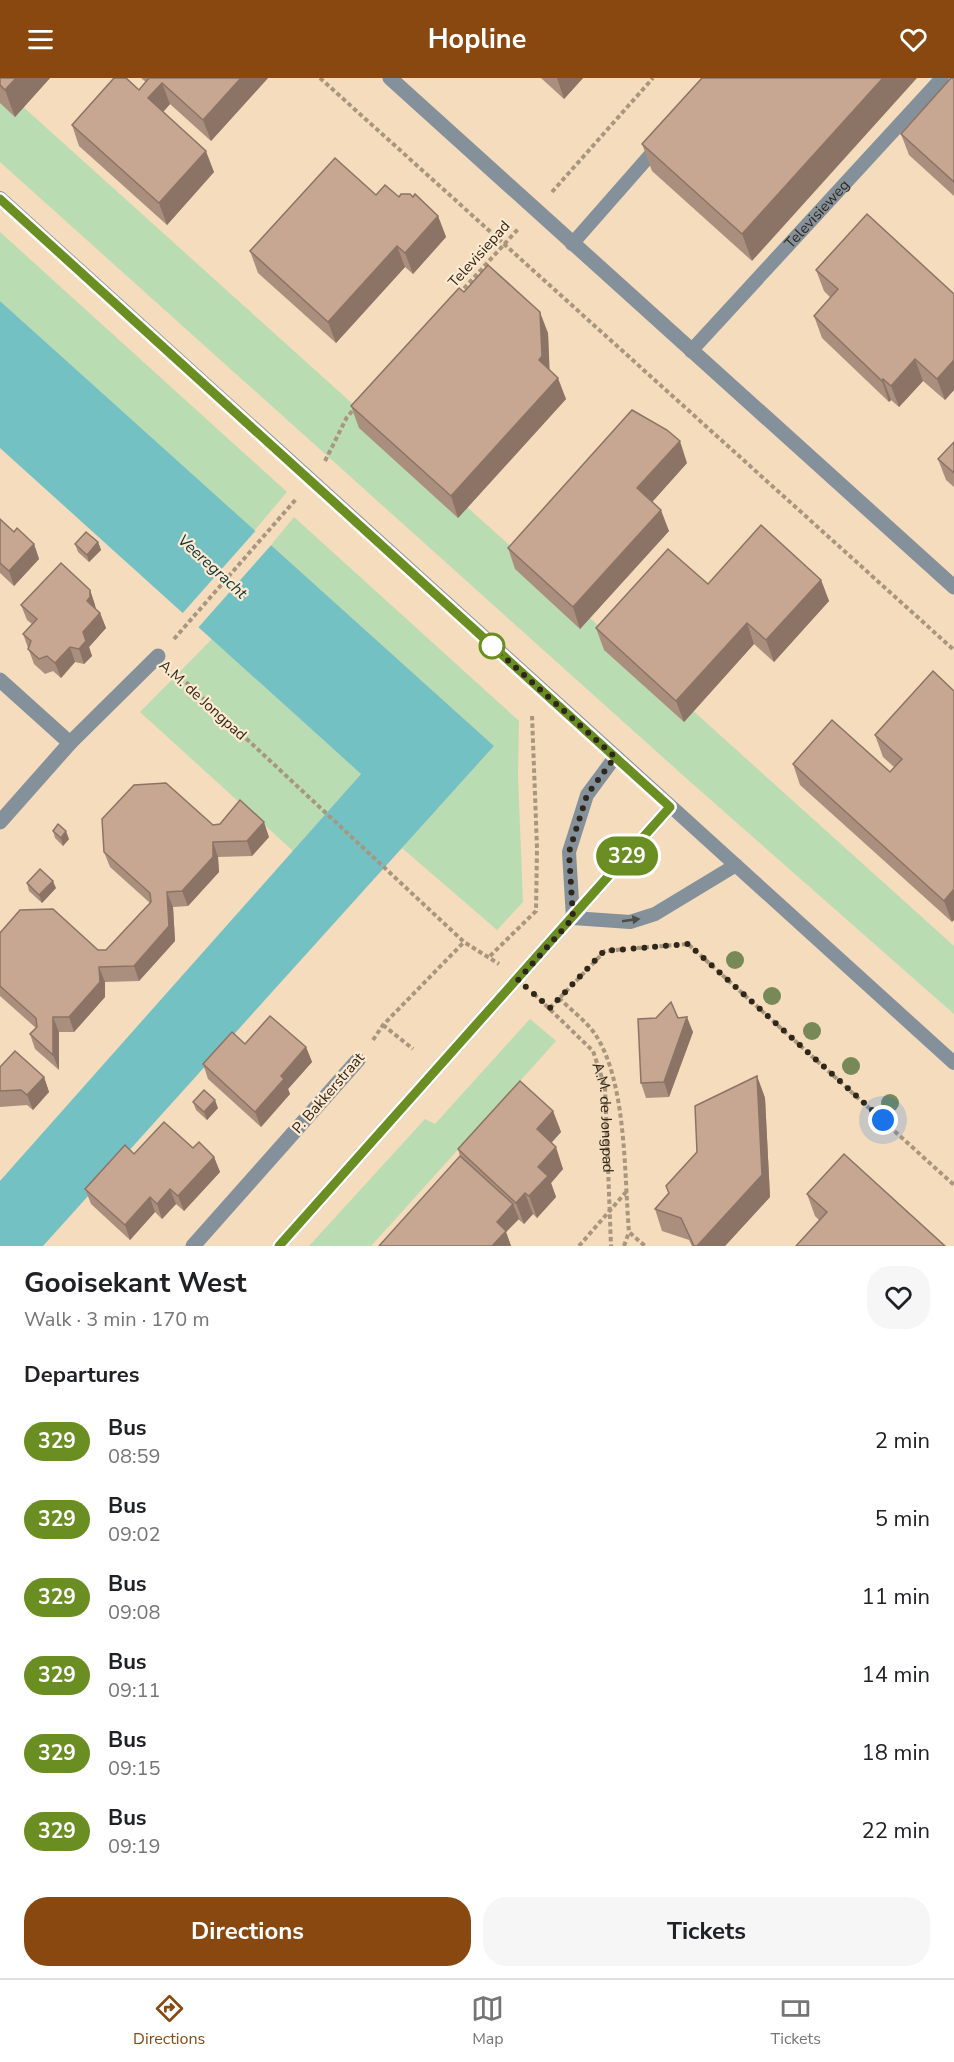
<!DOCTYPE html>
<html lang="en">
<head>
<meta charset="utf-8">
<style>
	body { margin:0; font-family:"Nunito Sans",sans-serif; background:#f6f6f6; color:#202124; height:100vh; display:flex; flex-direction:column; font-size:22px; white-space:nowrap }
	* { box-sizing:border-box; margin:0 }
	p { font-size:20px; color:#757577 }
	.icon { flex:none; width:33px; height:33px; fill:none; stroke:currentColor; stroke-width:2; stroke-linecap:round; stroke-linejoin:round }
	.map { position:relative; height:1168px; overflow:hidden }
	.sheet { display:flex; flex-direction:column; background:#fff; flex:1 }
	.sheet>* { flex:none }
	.badge { padding:0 12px; border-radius:20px; font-size:21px; line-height:39px }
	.you { position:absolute; width:30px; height:30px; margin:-15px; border:4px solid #fff; border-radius:50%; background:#1a73e8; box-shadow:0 0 0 9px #1a73e833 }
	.map>.badge { position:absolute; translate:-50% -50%; box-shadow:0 0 0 3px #fff }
	h2 { padding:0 24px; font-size:22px; line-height:54px }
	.round { display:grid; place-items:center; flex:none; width:63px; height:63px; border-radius:24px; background:#f6f6f6 }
	.head { display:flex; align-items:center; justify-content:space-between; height:102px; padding:0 24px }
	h1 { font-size:28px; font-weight:700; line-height:45px }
	.button { display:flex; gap:12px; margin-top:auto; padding:12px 24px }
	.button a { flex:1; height:69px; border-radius:24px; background:#88480f; color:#fff; font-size:24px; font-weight:700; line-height:69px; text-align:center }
	.button a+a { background:#f6f6f6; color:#202124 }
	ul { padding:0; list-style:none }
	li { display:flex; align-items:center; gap:18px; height:78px; padding:0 24px }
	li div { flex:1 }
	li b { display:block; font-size:22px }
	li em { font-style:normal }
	li .badge { min-width:66px; font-weight:700; text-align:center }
	header { display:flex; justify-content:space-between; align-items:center; height:78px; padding:0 24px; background:#88480f; color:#fff; font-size:27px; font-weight:700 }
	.tab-bar { display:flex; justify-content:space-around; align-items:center; height:84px; border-top:2px solid #e0e0e0; background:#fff; font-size:16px; color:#757577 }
	.tab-bar a { display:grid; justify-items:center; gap:3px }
	.tab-bar .selected { color:#88480f }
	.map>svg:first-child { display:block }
	.green { fill:#badcb3 }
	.water { fill:#74c1c4 }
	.pier { fill:#f4dcbd }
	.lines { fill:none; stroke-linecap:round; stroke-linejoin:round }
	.path { stroke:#a8967e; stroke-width:4; stroke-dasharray:4.5 3; stroke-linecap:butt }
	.lane { stroke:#84919b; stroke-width:14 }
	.street { stroke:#84919b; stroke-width:15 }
	.tree { fill:#778957 }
	.wall { fill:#ab8f7e }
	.shaded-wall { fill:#8b7466 }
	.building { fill:#c7a692; stroke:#8b7466; stroke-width:1.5 }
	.oneway { fill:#4d4c48 }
	.line-casing { stroke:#fff; stroke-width:14 }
	.line { stroke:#6b8e23; stroke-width:9 }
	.walk { stroke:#30271b; stroke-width:6; stroke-dasharray:0 10.8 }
	.stop-dot { fill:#fff; stroke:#6b8e23; stroke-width:3 }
	.labels { text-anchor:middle; stroke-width:4.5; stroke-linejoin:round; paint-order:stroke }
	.street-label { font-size:15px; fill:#30271b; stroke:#fdead1 }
	.water-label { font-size:16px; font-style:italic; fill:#0d3436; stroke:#fdead1 }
</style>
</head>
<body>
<header><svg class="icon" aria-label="menu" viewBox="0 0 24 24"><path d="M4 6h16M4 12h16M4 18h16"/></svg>Hopline<svg class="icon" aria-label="heart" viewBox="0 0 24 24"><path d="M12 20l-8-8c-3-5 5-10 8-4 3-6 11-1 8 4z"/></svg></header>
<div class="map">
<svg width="954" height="1168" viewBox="0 0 954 1168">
	<rect width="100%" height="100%" fill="#f4dcbd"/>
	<!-- green -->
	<g class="green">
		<polygon points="0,8 954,868 954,936 686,700 0,84"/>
		<polygon points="0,154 287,414 254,453 0,223"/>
		<polygon points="294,439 519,643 518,698 523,824 497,852 402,770 494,668 271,467"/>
		<polygon points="212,561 361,696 293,773 140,634"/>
		<polygon points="530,941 556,963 371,1168 309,1168 425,1041 435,1046"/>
	</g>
	<!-- water -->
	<polygon class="water" points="0,223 494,668 43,1168 0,1168 0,1103 361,696 0,370"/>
	<!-- pier -->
	<polygon class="pier" points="257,451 273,465 197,551 181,537"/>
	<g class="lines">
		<!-- path -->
		<g class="path">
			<polyline points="320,0 954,572"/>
			<polyline points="552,114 653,0"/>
			<polyline points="459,216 519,150"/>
			<polyline points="325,383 347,339 355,330"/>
			<polyline points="174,561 297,420"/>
			<polyline points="175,594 464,864 499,886"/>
			<polyline points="637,870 688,866 954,1107"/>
			<polyline points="490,878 536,833 537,770 532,637"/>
			<path id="s1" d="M534,916L593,973L605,1009L611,1168"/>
			<path d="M559,920C571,932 586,943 595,956C627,1004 624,1096 629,1154L645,1168"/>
			<polyline points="550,930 605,873 626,871"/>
			<polyline points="383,947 413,971"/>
			<polyline points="373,962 383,947 464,864"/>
			<polyline points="579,1168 626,1114"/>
			<polyline points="624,1168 629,1154"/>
		</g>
		<!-- lane -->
		<g class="lane">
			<polyline points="0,120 954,985"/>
			<polyline points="572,166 659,67"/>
			<path id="s2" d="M691,273L942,0"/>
			<polyline points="615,679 587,717 569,774 573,840 630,844 655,836 736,787"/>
			<polyline points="279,1168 670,729"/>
		</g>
		<!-- street -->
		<g class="street">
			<polyline points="390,0 954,509"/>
			<polyline points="0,602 70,665 0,744"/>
			<polyline points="70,665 158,578"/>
			<polyline points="193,1168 358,982"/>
		</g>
	</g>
	<!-- trees -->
	<g class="tree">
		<circle cx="735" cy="882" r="9"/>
		<circle cx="772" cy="918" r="9"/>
		<circle cx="812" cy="953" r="9"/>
		<circle cx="851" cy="988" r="9"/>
		<circle cx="890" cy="1025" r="9"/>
	</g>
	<!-- wall -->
	<g class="wall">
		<polygon points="0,0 50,0 15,39 0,25"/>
		<polygon points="141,0 268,0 211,63 170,26 163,34 214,94 167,147 79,68 72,47 139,12 146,4"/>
		<polygon points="541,0 583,0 564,21"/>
		<polygon points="702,0 752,183 652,93 642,66"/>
		<polygon points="954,0 954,118 909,77 901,56"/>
		<polygon points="376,117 399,119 413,119 438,138 446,159 413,196 405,189 336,265 258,195 250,173"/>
		<polygon points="816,192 954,216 954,312 945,322 923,303 899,329 891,322 889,324 822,260 814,238 831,220 824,213"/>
		<polygon points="464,214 548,255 549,292 566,321 458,440 359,350 351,328"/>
		<polygon points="954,364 954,409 946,402 938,381"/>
		<polygon points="687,385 652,424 669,453 580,551 515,491 508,470"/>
		<polygon points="0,441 14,454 34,466 39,481 14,508 0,495"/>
		<polygon points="98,464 101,472 89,484 78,474 75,466"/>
		<polygon points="821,502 829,523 774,584 754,566 684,644 604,572 596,550 708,506"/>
		<polygon points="90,512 95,527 96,531 100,535 106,550 89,569 92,578 84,586 75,584 61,600 53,593 45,596 34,586 23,556 32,546 27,542 21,527"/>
		<polygon points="954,613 952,844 800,707 793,686 890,694 894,689 883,679 875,657"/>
		<polygon points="213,747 269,759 252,778 218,779 219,794 188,828 173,829 175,863 139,903 105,904 105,919 74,954 59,954 59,992 35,971 30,956 36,950 0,918 0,855 98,872 106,872 150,825 110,789 104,774"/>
		<polygon points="53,753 69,761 63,768 55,760"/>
		<polygon points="27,805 56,810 42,825 29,813"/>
		<polygon points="678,940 693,954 669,1019 646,1020 641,1005"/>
		<polygon points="245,966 306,969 312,984 288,1011 290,1016 261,1049 208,1001 203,986"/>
		<polygon points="0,989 44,999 49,1014 33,1032 27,1027 0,1029"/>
		<polygon points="757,998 765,1020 770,1119 725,1168 692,1168 689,1162 662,1153 655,1131 668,1115 697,1074"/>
		<polygon points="193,1024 218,1030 207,1042 196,1032"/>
		<polygon points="553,1033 561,1054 551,1065 563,1091 551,1105 556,1119 537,1140 533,1136 524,1146 518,1141 506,1154 511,1168 379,1168 460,1078 458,1071"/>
		<polygon points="193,1070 214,1079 220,1094 184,1133 176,1126 162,1141 155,1134 130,1162 91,1126 85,1111 134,1076"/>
		<polygon points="807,1116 945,1168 819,1142 815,1138"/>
	</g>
	<!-- shaded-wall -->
	<g class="shaded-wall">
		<polygon points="16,0 50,0 15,39 5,12"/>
		<polygon points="241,0 268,0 211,63 203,42"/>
		<polygon points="557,0 583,0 564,21"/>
		<polygon points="883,0 917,0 752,183 742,156"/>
		<polygon points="162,5 170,26 156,42 148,20"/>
		<polygon points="206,73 214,94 167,147 159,125"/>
		<polygon points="438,138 446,159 413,196 405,175"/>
		<polygon points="397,168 405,189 336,265 328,244"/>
		<polygon points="540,234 548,255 550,300 539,282"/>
		<polygon points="915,281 923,303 899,329 891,308"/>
		<polygon points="954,282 954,312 945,322 937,301"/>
		<polygon points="558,300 566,321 458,440 451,418"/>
		<polygon points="883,301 891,322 889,324 882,303"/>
		<polygon points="680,363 687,385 645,432 637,410"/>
		<polygon points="661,432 669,453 580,551 573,529"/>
		<polygon points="98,464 101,472 89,484 87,477"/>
		<polygon points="34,466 39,481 14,508 9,493"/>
		<polygon points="821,502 829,523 774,584 766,562"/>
		<polygon points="90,512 95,527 96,534 87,523"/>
		<polygon points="100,535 106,550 89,569 92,578 84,586 79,571 83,554"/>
		<polygon points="747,545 754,566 684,644 676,623"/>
		<polygon points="70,569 75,584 61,600 55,585"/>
		<polygon points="264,744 269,759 252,778 247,763"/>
		<polygon points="66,753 69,761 63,768 61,760"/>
		<polygon points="213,764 218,779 219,794 188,828 182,813"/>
		<polygon points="53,803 56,810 42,825 39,817"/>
		<polygon points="954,811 954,842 952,844 944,823"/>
		<polygon points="167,814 173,829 175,863 139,903 134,888"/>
		<polygon points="99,889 105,904 105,919 74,954 69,939"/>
		<polygon points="53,939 59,954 59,992 53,977"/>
		<polygon points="687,939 693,954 669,1019 664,1004"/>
		<polygon points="306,969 312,984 288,1011 290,1016 261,1049 255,1034 281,998"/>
		<polygon points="757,998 765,1020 770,1119 725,1168 697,1168"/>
		<polygon points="44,999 49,1014 33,1032 27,1017"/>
		<polygon points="215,1022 218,1030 207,1042 204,1034"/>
		<polygon points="553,1033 561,1054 544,1073 537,1051"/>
		<polygon points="556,1069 563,1091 551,1105 556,1119 537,1140 529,1118 538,1089"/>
		<polygon points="214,1079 220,1094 184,1133 178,1118"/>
		<polygon points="170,1111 176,1126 162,1141 157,1126"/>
		<polygon points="525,1115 533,1136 524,1146 516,1125"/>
		<polygon points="150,1119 155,1134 130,1162 125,1147"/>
		<polygon points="513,1126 519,1141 506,1154 511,1168 492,1168 497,1144"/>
	</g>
	<!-- building -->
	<g class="building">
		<polygon points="0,0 16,0 5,12 0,7"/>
		<polygon points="114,0 126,0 139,12 149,0 241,0 203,42 162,5 148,20 206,73 159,125 72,47"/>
		<polygon points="702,0 883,0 742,156 642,66"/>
		<polygon points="951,0 954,0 954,104 901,56"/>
		<polygon points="335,80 376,117 385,107 399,119 401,116 410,116 413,119 415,116 438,138 405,175 397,168 328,244 250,173"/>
		<polygon points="867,136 954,216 954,282 937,301 915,281 891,308 883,301 882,303 814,238 838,211 816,192"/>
		<polygon points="488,187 540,234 542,278 539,282 558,300 451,418 351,328 459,210 464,214"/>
		<polygon points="632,332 667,352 680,363 637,410 661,432 573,529 508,470"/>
		<polygon points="954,364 954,395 938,381"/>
		<polygon points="0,441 14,454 17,450 34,466 9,493 0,485"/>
		<polygon points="761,447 821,502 766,562 747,545 676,623 596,550 668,471 708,506"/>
		<polygon points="86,454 98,464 87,477 75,466"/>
		<polygon points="61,485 90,512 90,519 87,523 100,535 83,554 86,563 79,571 70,569 55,585 47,578 39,581 28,571 31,563 23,556 37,541 21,527"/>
		<polygon points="933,593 954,613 954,811 944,823 793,686 832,642 890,694 902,681 875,657"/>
		<polygon points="166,705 213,747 220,746 240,722 264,744 247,763 213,764 213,779 182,813 167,814 169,848 134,888 99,889 100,904 69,939 53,939 53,977 30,956 37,949 36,940 0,908 0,855 20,832 53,831 98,872 106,872 151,824 150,815 104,774 102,741 134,707"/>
		<polygon points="58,746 66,753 61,760 53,753"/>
		<polygon points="40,791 53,803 39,817 27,805"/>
		<polygon points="671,924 678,940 687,939 664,1004 641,1005 638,941 656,940"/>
		<polygon points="270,938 306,969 281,998 284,1001 255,1034 203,986 232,954 245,966"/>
		<polygon points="15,973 44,999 27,1017 21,1012 0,1013 0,989"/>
		<polygon points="757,998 762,1097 697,1168 694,1168 681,1140 655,1131 669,1115 666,1108 697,1074 695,1028"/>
		<polygon points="520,1003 553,1033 537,1051 556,1069 538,1089 548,1098 529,1118 525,1115 516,1125 458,1071"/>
		<polygon points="204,1012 215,1022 204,1034 193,1024"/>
		<polygon points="164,1044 193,1070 199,1064 214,1079 178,1118 170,1111 157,1126 150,1119 125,1147 85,1111 125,1067 134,1076"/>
		<polygon points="844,1076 945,1168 796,1168 827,1134 807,1116"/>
		<polygon points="460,1078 513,1126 497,1144 506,1153 492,1168 379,1168"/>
	</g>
	<!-- one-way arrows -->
	<defs><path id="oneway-solid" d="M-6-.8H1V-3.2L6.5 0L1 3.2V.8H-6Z" transform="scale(1.5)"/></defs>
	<use class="oneway" href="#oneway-solid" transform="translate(631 842) rotate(-8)"/>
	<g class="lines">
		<!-- line casing -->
		<g class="line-casing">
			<polyline id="line" points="0,121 670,729 279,1168"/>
		</g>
		<!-- line -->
		<use href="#line" class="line"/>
		<!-- walk -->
		<polyline class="walk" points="492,568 615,679 587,717 569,774 573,840 518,902 550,930 604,873 688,866 883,1042"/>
	</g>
	<!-- markers -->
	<circle class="stop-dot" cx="492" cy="568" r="12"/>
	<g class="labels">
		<!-- street labels -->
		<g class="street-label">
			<text dy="5" stroke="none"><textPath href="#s2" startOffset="186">Televisieweg</textPath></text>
			<text transform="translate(479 176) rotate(-48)" y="5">Televisiepad</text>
			<text transform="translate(203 622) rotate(42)" y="5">A.M. de Jongpad</text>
			<text transform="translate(328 1015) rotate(-49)" y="5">P. Bakkerstraat</text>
			<text dy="5" stroke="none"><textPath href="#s1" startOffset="150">A.M. de Jongpad</textPath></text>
		</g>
		<!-- water labels -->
		<g class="water-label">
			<text transform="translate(213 488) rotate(42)" y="6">Veeregracht</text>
		</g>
	</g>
</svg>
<div class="you" style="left:883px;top:1042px"></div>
<b class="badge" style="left:627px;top:778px;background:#6b8e23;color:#fff">329</b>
</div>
<section class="sheet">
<div class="head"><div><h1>Gooisekant West</h1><p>Walk · 3 min · 170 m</p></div><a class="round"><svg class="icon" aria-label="heart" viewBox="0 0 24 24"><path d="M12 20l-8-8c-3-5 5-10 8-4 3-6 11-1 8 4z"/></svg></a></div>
<h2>Departures</h2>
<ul>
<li><span class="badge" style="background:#6b8e23;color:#fff">329</span><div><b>Bus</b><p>08:59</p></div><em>2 min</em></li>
<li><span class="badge" style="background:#6b8e23;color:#fff">329</span><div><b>Bus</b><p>09:02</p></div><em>5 min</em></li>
<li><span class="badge" style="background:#6b8e23;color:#fff">329</span><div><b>Bus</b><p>09:08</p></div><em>11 min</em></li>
<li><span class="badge" style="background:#6b8e23;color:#fff">329</span><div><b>Bus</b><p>09:11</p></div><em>14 min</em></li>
<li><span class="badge" style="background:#6b8e23;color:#fff">329</span><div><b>Bus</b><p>09:15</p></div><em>18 min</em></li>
<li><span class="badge" style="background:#6b8e23;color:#fff">329</span><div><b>Bus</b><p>09:19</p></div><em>22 min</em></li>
</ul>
<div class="button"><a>Directions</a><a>Tickets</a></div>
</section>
<nav class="tab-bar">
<a class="selected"><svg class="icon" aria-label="directions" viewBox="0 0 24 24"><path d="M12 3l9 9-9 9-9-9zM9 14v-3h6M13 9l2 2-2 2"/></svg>Directions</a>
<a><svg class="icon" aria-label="map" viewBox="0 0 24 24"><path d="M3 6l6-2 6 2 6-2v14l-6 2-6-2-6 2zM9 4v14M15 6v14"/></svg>Map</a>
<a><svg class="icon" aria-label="tickets" viewBox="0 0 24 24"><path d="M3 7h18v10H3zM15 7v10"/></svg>Tickets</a>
</nav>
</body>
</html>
